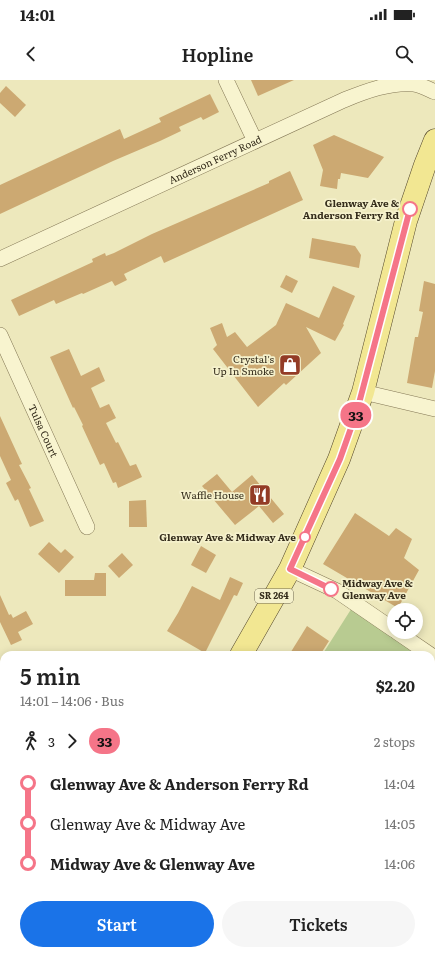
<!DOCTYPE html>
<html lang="en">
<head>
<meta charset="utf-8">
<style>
	body { margin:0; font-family:Literata,serif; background:#f6f6f6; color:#222; height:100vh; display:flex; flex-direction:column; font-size:15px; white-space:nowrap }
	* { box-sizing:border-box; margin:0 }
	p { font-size:13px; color:#767676 }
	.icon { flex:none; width:22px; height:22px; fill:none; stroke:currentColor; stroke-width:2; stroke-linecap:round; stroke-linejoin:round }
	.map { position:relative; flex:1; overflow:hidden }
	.side { position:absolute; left:0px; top:571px; width:435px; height:304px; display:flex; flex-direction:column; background:#fff; border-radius:12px 12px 0 0; box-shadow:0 2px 10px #0003 }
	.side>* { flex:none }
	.badge { padding:0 8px; border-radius:13px; font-size:14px; line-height:26px }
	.tools { position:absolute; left:387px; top:523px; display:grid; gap:8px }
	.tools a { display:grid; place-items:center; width:36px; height:36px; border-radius:50%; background:#fff; box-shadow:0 2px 10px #0003; font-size:20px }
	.map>.badge { position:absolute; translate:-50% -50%; box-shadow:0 0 0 2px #fff }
	.legs { display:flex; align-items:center; gap:6px; height:44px; padding:0 20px; font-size:13px }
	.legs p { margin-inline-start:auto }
	.overview { display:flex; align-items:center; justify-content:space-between; height:68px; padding:0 20px }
	h1 { font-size:22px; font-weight:600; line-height:30px }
	.button { display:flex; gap:8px; margin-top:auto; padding:8px 20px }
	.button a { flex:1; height:46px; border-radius:24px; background:#1a73e8; color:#fff; font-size:16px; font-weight:600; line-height:46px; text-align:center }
	.button a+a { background:#f6f6f6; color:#222 }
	ul { padding:0 20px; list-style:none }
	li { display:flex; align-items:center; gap:14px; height:40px; font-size:15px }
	li i { display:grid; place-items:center; width:6px; height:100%; margin:0 5px; background:currentColor }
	li i::after { content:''; width:10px; height:10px; margin:-5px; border:3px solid; border-radius:50%; background:#fff }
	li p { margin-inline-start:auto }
	li:first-child i { background:linear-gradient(#0000 50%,currentColor 0) }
	li:last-child i { background:linear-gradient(currentColor 50%,#0000 0) }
	.status { display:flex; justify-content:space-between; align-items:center; height:28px; padding:0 20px; background:#fff; direction:ltr }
	.status svg { height:11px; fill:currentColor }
	header { display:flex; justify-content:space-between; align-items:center; height:52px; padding:0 20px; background:#fff; font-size:18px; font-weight:600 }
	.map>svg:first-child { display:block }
	.green { fill:#b8cb91 }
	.building { fill:#cca972 }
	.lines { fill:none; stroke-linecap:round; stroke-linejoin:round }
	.street-casing { stroke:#847856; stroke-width:16 }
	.primary-casing { stroke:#52452b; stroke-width:23 }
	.street { stroke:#f8f4cf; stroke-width:15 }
	.primary { stroke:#f2e792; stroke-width:22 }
	.line-1-casing { stroke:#fff; stroke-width:9 }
	.line-1 { stroke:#f57588; stroke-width:6 }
	.stop-1-dot { fill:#fff; stroke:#f57588; stroke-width:2 }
	.labels { text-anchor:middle; stroke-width:3.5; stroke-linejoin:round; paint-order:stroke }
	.shield { fill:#f5f1cc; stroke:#6e6750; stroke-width:1 }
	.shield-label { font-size:9px; font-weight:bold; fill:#342c1b }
	.street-label { font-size:10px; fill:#342c1b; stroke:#f5f1cc }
	.stop-label { font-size:10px; font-weight:bold; fill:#342c1b; stroke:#f5f1cc; text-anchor:end }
	.poi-label { font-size:10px; fill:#342c1b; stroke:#f5f1cc; text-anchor:end }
</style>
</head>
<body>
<div class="status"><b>14:01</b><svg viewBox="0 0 49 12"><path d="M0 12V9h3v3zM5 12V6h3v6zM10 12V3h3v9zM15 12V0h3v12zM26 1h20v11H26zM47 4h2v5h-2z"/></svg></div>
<header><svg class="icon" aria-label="back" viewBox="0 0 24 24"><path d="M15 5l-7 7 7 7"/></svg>Hopline<svg class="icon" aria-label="search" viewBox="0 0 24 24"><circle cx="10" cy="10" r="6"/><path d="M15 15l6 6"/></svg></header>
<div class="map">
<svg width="435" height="875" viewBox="0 0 435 875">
	<rect width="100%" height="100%" fill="#ede8bc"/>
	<!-- green -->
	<polygon class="green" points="355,523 435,578 435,875 85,875 79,871 431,871 431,575 322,575"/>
	<!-- building -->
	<g class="building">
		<polygon points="251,0 294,0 258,16"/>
		<polygon points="6,6 26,25 15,37 0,23 0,13"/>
		<polygon points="210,14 219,32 203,40 201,37 179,47 181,51 160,61 113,81 0,134 0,105 120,49 124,59 161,42 159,38"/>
		<polygon points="334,55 384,77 368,98 341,93 340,99 338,99 337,109 320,106 323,90 313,65"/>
		<polygon points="290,91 303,120 164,183 161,176 124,194 127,200 115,206 112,201 83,214 82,213 56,224 54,220 19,236 11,220 93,182 92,179 105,173 106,176 114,173 152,154 269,103 269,101"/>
		<polygon points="312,158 355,166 361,175 359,188 309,178"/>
		<polygon points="286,195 298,201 292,213 280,207"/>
		<polygon points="424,201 435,204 435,291 432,308 407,303 415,257 418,257 423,232 419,231"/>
		<polygon points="333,206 355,216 343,244 344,245 335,261 306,247 321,273 286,305 284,303 258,327 213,269 217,265 210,248 222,243 227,257 235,252 247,267 276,245 286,223 319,238"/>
		<polygon points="69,269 81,296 99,287 105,301 91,308 100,328 109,324 116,338 106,343 116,363 118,362 130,386 136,384 142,397 118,408 116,402 113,403 104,383 100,385 82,346 83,345 74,327 73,328 50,277"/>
		<polygon points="0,336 22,384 19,385 31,408 29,409 44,441 30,447 18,419 15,421 6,403 11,400 0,376"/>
		<polygon points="217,394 232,412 252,395 284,434 273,443 259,426 235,445 202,406"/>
		<polygon points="146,420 147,447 129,447 129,421"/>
		<polygon points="355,433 389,456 396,448 412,459 404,478 419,490 398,528 323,484"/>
		<polygon points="49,462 61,473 65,469 74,477 59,493 38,474"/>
		<polygon points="201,466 216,475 206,493 191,485"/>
		<polygon points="122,473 133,485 119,498 108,486"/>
		<polygon points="95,493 106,493 106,516 65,516 65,500 94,500"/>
		<polygon points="230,497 243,503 237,516 234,515 205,573 167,551 178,533 192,506 220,520"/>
		<polygon points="0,515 9,535 11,534 13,538 26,531 33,544 18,552 22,560 11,565 0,542"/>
		<polygon points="307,546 329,561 320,575 289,575"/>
	</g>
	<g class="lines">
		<!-- street casing -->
		<g class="street-casing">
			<g id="street">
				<polyline points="226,0 255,61"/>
				<path id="s1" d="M0,179L344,20C366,11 390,2 414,4C421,5 428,9 435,12"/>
				<path id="s2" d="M0,255L87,447"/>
				<polyline points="363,312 435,329"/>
				<polyline points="290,489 337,511 394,550"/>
				<polyline points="397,552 435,578"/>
				<polyline points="0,714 4,717"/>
			</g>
		</g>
		<!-- primary casing -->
		<g class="primary-casing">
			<g id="primary">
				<polyline points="241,575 290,489 339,379 363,312 406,141 425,85 435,60"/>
				<polyline points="72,875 74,871"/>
			</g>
		</g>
		<!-- street -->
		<use href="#street" class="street"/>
		<!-- primary -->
		<use href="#primary" class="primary"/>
	</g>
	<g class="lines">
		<!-- line-1 casing -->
		<g class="line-1-casing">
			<polyline id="line-1" points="331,509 290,489 340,379 357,331 410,129"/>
		</g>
		<!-- line-1 -->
		<use href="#line-1" class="line-1"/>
	</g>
	<!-- icons -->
	<defs>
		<g id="shop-square" transform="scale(1.15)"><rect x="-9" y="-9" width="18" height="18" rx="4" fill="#933b26" stroke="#f5f1cc"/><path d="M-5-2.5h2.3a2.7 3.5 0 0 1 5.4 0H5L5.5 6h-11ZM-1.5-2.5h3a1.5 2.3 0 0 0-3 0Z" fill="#fff"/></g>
		<g id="restaurant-square" transform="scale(1.15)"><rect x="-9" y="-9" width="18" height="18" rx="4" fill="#933b26" stroke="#f5f1cc"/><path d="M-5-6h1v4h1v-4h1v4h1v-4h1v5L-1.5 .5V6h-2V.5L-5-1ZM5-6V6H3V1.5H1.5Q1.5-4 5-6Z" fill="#fff"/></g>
	</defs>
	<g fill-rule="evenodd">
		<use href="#shop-square" x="290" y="285"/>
		<use href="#restaurant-square" x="260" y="415"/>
	</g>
	<!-- markers -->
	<g class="stop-1-dot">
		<circle cx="410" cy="129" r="7"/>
		<circle cx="305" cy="457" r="5"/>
		<circle cx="331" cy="509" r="7"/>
	</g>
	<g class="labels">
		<!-- shield labels -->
		<rect class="shield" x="255" y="509" width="38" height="14" rx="3"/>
		<g class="shield-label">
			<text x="274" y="519">SR 264</text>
		</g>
		<!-- street labels -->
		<g class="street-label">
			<text dy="4" stroke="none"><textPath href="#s1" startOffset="237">Anderson Ferry Road</textPath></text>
			<text dy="4" stroke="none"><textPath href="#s2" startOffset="105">Tulsa Court</textPath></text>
		</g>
		<!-- stop labels -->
		<g class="stop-label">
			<text x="399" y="127">Glenway Ave &amp;<tspan x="399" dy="12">Anderson Ferry Rd</tspan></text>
			<text x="296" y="461">Glenway Ave &amp; Midway Ave</text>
			<text x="342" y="507" text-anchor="start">Midway Ave &amp;<tspan x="342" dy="12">Glenway Ave</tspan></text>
		</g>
		<!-- poi labels -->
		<g class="poi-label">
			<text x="274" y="283">Crystal's<tspan x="274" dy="12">Up In Smoke</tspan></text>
			<text x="244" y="419">Waffle House</text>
		</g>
	</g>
</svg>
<div class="tools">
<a><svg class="icon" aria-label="locate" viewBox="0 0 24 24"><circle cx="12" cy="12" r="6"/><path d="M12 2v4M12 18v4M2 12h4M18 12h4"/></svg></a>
</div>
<b class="badge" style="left:356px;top:335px;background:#f57588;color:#111">33</b>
<section class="side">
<div class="overview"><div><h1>5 min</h1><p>14:01 – 14:06 · Bus</p></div><b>$2.20</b></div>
<div class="legs"><svg class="icon" aria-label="walk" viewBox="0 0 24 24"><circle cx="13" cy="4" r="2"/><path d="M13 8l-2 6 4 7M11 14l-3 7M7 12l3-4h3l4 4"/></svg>3<svg class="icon" aria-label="forward" viewBox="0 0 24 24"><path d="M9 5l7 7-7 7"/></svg><b class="badge" style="background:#f57588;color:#111">33</b><p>2 stops</p></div>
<ul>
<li><i style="color:#f57588"></i><b>Glenway Ave &amp; Anderson Ferry Rd</b><p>14:04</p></li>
<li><i style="color:#f57588"></i><span>Glenway Ave &amp; Midway Ave</span><p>14:05</p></li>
<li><i style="color:#f57588"></i><b>Midway Ave &amp; Glenway Ave</b><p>14:06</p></li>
</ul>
<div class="button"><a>Start</a><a>Tickets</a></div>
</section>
</div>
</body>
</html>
